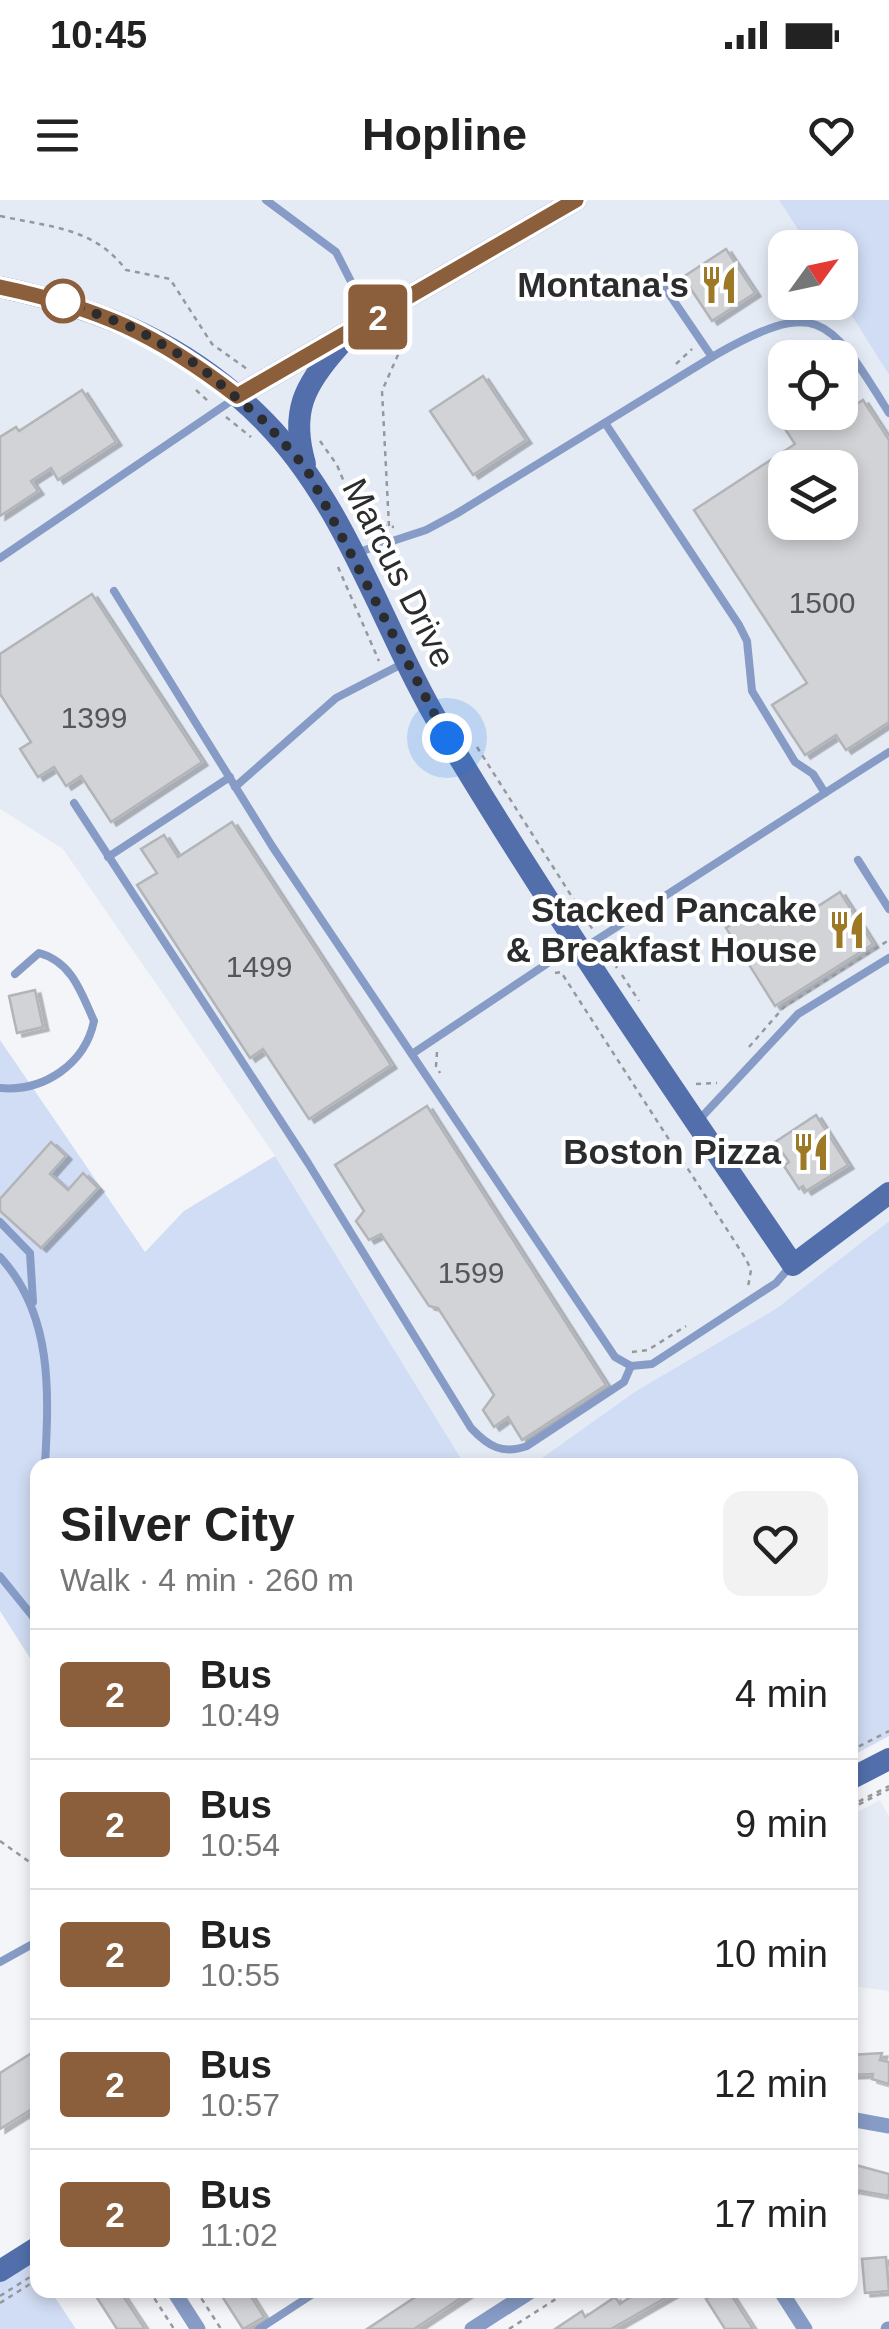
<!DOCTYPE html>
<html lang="en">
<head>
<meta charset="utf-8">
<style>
	body { margin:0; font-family:Arial,sans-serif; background:#f2f2f2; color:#222; height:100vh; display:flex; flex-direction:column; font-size:38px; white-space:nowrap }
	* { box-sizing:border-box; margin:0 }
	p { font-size:32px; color:#767676 }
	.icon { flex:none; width:55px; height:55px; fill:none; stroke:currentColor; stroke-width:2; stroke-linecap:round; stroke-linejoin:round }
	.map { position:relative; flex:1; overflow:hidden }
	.drawer { position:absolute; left:30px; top:1258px; width:828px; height:840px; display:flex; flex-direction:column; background:#fff; border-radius:20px; box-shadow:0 5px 15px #0003 }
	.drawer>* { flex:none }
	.badge { padding:0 20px; border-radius:8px; font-size:35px; line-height:65px }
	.needle { width:65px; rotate:57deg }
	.controls { position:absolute; left:768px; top:30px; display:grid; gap:20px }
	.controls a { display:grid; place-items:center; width:90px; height:90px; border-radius:20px; background:#fff; box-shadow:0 5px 15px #0003; font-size:50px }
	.you { position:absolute; width:50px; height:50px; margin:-25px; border:8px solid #fff; border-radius:50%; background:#1a73e8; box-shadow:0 0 0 15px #1a73e833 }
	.map>.badge { position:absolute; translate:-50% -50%; box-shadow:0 0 0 5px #fff }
	.round { display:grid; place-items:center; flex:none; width:105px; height:105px; border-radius:20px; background:#f2f2f2 }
	.head { display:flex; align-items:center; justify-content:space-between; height:170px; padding:0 30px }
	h1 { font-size:48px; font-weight:600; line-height:75px }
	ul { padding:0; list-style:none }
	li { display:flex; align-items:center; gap:30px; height:130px; padding:0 30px; border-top:2px solid #e0e0e0 }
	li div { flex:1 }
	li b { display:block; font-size:38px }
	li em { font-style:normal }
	li .badge { min-width:110px; font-weight:700; text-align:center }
	.status { display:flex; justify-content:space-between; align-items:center; height:70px; padding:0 50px; background:#fff; direction:ltr }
	.status svg { height:28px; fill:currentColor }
	header { display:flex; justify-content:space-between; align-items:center; height:130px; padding:0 30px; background:#fff; font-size:45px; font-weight:600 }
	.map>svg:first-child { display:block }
	.built { fill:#e5ebf5; fill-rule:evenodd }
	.green { fill:#d1ddf4 }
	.building { fill:#d1d3d6; stroke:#b2b4b7; stroke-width:2.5; fill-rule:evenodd; filter:url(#shadow) }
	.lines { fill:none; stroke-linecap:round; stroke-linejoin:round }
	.path { stroke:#97989b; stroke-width:2.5; stroke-dasharray:5 5; stroke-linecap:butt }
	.lane { stroke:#869bc5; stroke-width:8 }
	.street { stroke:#869bc5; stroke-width:15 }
	.secondary { stroke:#526fab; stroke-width:22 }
	.line-casing { stroke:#fff; stroke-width:22 }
	.line { stroke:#8b5e3c; stroke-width:15 }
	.walk { stroke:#2b2c2d; stroke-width:10; stroke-dasharray:0 18 }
	.stop-dot { fill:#fff; stroke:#8b5e3c; stroke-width:5 }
	.labels { text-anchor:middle; stroke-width:8; stroke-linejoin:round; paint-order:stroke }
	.number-label { font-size:30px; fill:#545657 }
	.poi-label { font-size:35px; font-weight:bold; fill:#2b2c2d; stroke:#fff; text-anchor:end }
	.street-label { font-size:35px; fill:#2b2c2d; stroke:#fff }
</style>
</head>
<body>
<div class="status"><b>10:45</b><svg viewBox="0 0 49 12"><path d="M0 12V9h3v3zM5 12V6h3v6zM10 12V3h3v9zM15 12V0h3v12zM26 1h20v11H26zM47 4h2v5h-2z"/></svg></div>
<header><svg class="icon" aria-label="menu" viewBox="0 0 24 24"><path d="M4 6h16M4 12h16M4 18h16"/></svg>Hopline<svg class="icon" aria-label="heart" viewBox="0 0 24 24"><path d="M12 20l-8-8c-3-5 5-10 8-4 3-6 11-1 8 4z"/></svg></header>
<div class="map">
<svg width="889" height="2129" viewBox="0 0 889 2129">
	<defs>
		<filter id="shadow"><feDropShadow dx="5.5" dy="3.5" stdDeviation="0" flood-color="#0004"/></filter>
	</defs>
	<rect width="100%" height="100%" fill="#f4f5f9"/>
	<!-- built -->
	<g class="built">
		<path d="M0,0H779L809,47L785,48V102H840V97L889,175V1021L777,1108L636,1191L532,1265H465L275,956L63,649L0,609ZM785,158H840V212H785ZM785,268H840V322H785Z"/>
		<polygon points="880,1600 889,1617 889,1791 850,1786 850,1616"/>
	</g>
	<!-- green -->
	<g class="green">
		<polygon points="779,0 889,0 889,175 840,97 840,48 809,47"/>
		<polygon points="0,840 145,1052 184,1011 275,956 465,1265 38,1265 37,1469 0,1411"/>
		<polygon points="889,1021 889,1536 850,1557 850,1265 532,1265 636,1191 777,1108"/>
		<polygon points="22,2047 37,2070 38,2090 50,2090 76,2129 0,2129 0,2061"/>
	</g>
	<!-- building -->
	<g class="building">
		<polygon points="726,49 755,93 712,121 683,77"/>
		<polygon points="483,176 526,240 473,275 430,211"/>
		<polygon points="82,190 116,242 58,280 51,268 31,281 38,291 0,316 0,237 16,227 19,231"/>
		<path d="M785,198V212H820L827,223L863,200L889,240V522L846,550L836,535L805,555L772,505L807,483L694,310L795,244L771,208ZM785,268H840V322H785Z"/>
		<polygon points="92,394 202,562 111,622 81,576 66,586 54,567 38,577 20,549 31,542 0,494 0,454"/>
		<polygon points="232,622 391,865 309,919 263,849 250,858 137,685 157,673 141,649 164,635 178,657"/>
		<polygon points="840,692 873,744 775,806 726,728 760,706 770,723 800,704 806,714"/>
		<polygon points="35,790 43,827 17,833 9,796"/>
		<polygon points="427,906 606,1185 522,1240 508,1217 494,1227 483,1210 494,1195 438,1108 429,1106 381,1034 369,1040 356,1021 364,1011 335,965"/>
		<polygon points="816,915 848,965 806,991 803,986 799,989 784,966 789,962 775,942"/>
		<polygon points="51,942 66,956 50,974 68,990 83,973 98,988 41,1048 0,1011 0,999"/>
		<polygon points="38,1849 38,1905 0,1929 0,1873"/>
		<polygon points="882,1853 880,1860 889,1862 889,1884 872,1879 873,1874 850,1875 850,1855"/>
		<polygon points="852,1964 889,1974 889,1996 850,1989"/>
		<polygon points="886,2057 889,2091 865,2093 862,2059"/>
		<polygon points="92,2090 119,2090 145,2129 117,2129"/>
		<polygon points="218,2090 247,2090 264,2117 243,2129"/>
		<polygon points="426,2090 473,2090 414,2129 367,2129"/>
		<polygon points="641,2090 679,2090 611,2129 555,2129 582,2111 585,2117 615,2097 620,2104"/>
		<polygon points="719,2090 728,2090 753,2129 725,2129 706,2099"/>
	</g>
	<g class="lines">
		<!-- path -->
		<g class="path">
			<path d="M0,16C49,27 94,27 126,70L170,79L212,144L247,169"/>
			<polyline points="676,164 692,149"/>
			<polyline points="196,190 209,202"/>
			<polyline points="226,217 251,237"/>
			<polyline points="320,241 337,265 359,318"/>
			<polyline points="362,323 394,327"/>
			<polyline points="389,326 382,191 401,148 394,131"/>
			<polyline points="338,367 379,461"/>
			<polyline points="477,547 593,730"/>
			<polyline points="606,749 617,768"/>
			<polyline points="555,773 561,772 746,1059 751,1070 748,1087"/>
			<polyline points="622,775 639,801"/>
			<polyline points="749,847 784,807 889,740"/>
			<polyline points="437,852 436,866 440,873"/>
			<polyline points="696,884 717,883"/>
			<polyline points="632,1152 648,1150 686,1126"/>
			<polyline points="850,1551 889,1531"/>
			<polyline points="850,1606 889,1586"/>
			<polyline points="850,1609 889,1589"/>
			<polyline points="0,1641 38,1668"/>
			<polyline points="149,2090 174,2129"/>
			<polyline points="196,2090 221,2129"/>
			<polyline points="0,2096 38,2072"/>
			<polyline points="0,2103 38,2079"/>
			<polyline points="509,2129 570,2090"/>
		</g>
		<!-- lane -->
		<g class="lane">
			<polyline points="266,0 336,52 369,117"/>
			<path d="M712,157C820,95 829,117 889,213"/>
			<polyline points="356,353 426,330 456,314 712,157 663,85"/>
			<polyline points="0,358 234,199"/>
			<polyline points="114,391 272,646 615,1157 631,1166 652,1164 776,1083 789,1068"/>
			<polyline points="235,587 336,498 404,463"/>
			<polyline points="825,593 889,552"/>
			<path d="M74,603L308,963L471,1228C488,1246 502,1255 527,1246L624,1182L631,1166"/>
			<polyline points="108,657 230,577"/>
			<polyline points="858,660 889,709"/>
			<polyline points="584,748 825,593 813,574 795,562 752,491 747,441 739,425 605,223"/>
			<polyline points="412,854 575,745"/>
			<path d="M0,888C44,892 85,864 94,821C81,792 72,762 39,753L15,774"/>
			<polyline points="697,922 798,814 889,758"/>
			<polyline points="0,1022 30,1053 33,1102"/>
			<path d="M0,1057C53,1114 49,1193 45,1265"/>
			<polyline points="0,1376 38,1423"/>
			<polyline points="0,1762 38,1741"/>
			<polyline points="259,2129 319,2090"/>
		</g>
		<!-- street -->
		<g class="street">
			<polyline points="850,1919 889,1926"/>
			<polyline points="173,2090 198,2129"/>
			<polyline points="780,2090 805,2129"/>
			<polyline points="472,2129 533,2090"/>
			<polyline points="888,2129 889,2129"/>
		</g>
		<!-- secondary -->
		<g class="secondary">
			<path d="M0,87C103,109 190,145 265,222C349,308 383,432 445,534C553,715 674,890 793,1065L889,993"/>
			<polyline points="237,196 576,0"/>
			<path d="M305,264C290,212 304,185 339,146"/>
			<polyline points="850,1579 889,1559"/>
			<polyline points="0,2071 38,2047"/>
		</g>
	</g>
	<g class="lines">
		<!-- line casing -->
		<g class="line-casing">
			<path id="line" d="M0,87C99,108 157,134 237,196L576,0"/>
		</g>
		<!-- line -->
		<use href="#line" class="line"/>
		<!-- walk -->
		<polyline class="walk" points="63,101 136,129 199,166 264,221 306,268 447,538"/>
	</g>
	<!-- icons -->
	<defs>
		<g id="restaurant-bare" transform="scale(3)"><path d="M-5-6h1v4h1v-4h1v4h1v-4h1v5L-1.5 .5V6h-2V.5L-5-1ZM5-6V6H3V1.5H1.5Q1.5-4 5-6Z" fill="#9d7925" stroke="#fff" stroke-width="2.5" paint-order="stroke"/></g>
	</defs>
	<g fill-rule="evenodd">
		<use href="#restaurant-bare" x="719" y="85"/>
		<use href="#restaurant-bare" x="847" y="730"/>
		<use href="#restaurant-bare" x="811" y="952"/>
	</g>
	<!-- markers -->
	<circle class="stop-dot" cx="63" cy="101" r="20"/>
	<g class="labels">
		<!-- number labels -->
		<g class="number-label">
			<text x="822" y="413">1500</text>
			<text x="94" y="528">1399</text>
			<text x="259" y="777">1499</text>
			<text x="471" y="1083">1599</text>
		</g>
		<!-- poi labels -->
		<g class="poi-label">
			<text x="689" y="97">Montana's</text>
			<text x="817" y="722">Stacked Pancake<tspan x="817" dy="40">&amp; Breakfast House</tspan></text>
			<text x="781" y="964">Boston Pizza</text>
		</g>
		<!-- street labels -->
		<g class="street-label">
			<text transform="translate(399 373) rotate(63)" y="12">Marcus Drive</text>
		</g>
	</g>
</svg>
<div class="controls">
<a><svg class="needle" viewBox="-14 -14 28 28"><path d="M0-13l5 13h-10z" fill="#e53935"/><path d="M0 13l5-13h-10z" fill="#767676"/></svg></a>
<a><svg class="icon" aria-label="locate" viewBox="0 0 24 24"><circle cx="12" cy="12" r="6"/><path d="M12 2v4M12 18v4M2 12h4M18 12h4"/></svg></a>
<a><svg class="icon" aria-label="layers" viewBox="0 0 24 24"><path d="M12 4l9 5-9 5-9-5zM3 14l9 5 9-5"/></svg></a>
</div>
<div class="you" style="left:447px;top:538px"></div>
<b class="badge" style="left:378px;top:117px;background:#8b5e3c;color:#fff">2</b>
<section class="drawer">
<div class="head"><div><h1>Silver City</h1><p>Walk · 4 min · 260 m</p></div><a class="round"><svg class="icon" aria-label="heart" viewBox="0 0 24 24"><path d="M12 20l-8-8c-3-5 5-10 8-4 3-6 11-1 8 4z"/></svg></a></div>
<ul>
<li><span class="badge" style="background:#8b5e3c;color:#fff">2</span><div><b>Bus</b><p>10:49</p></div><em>4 min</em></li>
<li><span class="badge" style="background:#8b5e3c;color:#fff">2</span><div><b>Bus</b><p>10:54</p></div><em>9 min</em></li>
<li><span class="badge" style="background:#8b5e3c;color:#fff">2</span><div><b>Bus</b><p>10:55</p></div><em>10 min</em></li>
<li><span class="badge" style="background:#8b5e3c;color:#fff">2</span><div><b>Bus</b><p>10:57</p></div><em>12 min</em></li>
<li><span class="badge" style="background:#8b5e3c;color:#fff">2</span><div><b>Bus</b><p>11:02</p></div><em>17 min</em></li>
</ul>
</section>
</div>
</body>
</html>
